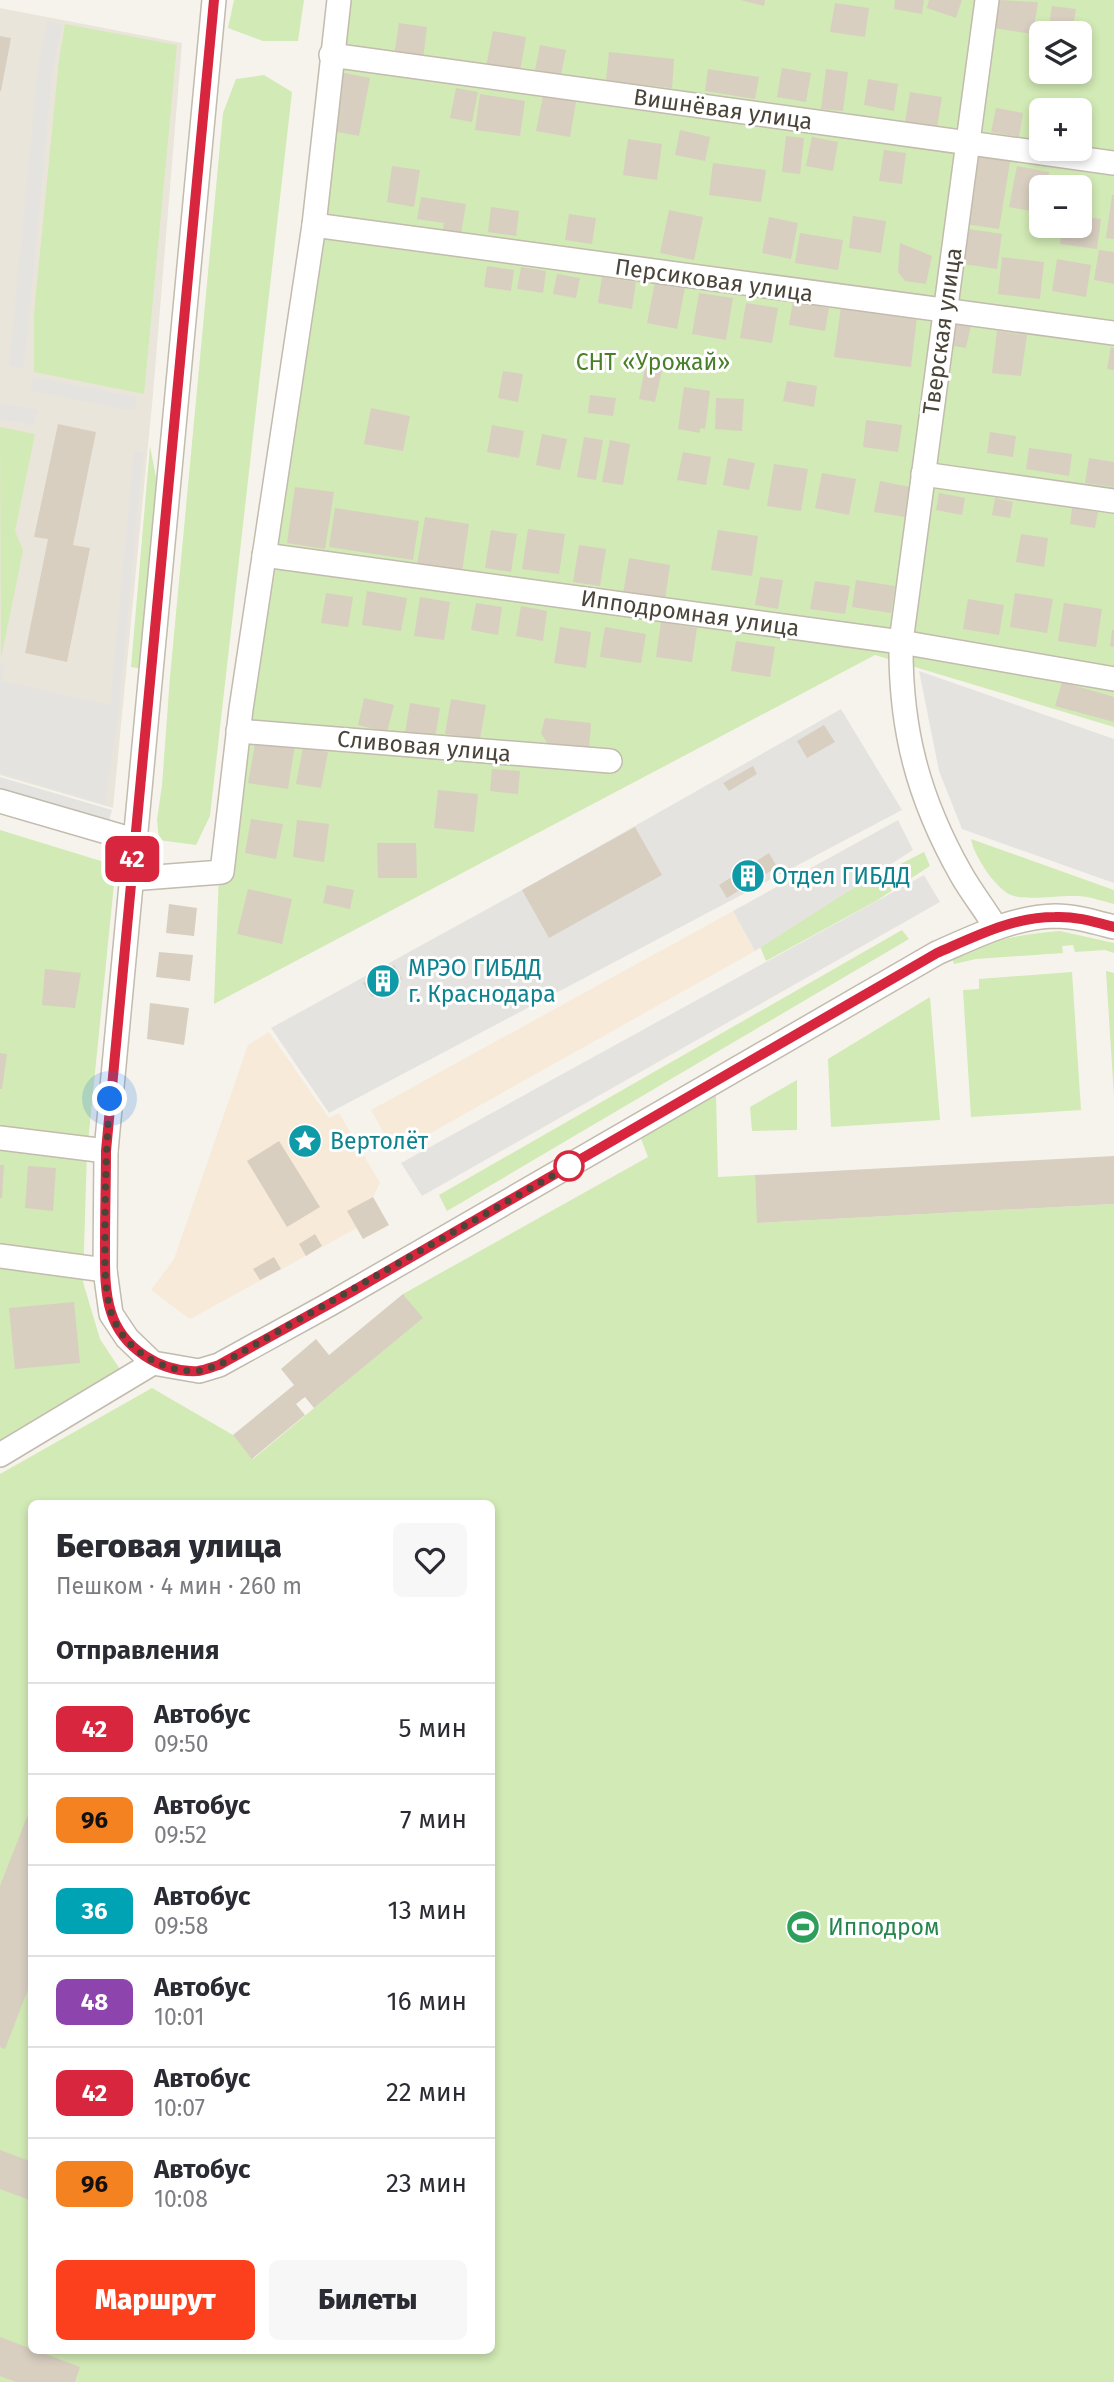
<!DOCTYPE html>
<html lang="ru">
<head>
<meta charset="utf-8">
<style>
	body { margin:0; font-family:"Fira Sans",sans-serif; background:#f7f7f7; color:#2b2b33; height:100vh; display:flex; flex-direction:column; font-size:26px; white-space:nowrap }
	* { box-sizing:border-box; margin:0 }
	p { font-size:23px; color:#7c7c81 }
	.icon { flex:none; width:38px; height:38px; fill:none; stroke:currentColor; stroke-width:2; stroke-linecap:round; stroke-linejoin:round }
	.map { position:relative; flex:1; overflow:hidden }
	.sheet { position:absolute; left:28px; top:1500px; width:467px; height:854px; display:flex; flex-direction:column; background:#fff; border-radius:10px; box-shadow:0 4px 10px #0003 }
	.sheet>* { flex:none }
	.badge { padding:0 14px; border-radius:10px; font-size:24px; line-height:46px }
	.fabs { position:absolute; left:1029px; top:21px; display:grid; gap:14px }
	.fabs a { display:grid; place-items:center; width:63px; height:63px; border-radius:10px; background:#fff; box-shadow:0 4px 10px #0003; font-size:35px }
	.you { position:absolute; width:35px; height:35px; margin:-18px; border:5px solid #fff; border-radius:50%; background:#1a73e8; box-shadow:0 0 0 10px #1a73e833 }
	.map>.badge { position:absolute; translate:-50% -50%; box-shadow:0 0 0 4px #fff }
	h2 { padding:0 28px; font-size:26px; line-height:63px }
	.round { display:grid; place-items:center; flex:none; width:74px; height:74px; border-radius:10px; background:#f7f7f7 }
	.overview { display:flex; align-items:center; justify-content:space-between; height:119px; padding:0 28px }
	h1 { font-size:33px; font-weight:800; line-height:52px }
	.cta { display:flex; gap:14px; margin-top:auto; padding:14px 28px }
	.cta a { flex:1; height:80px; border-radius:10px; background:#fc3f1d; color:#fff; font-size:28px; font-weight:800; line-height:80px; text-align:center }
	.cta a+a { background:#f7f7f7; color:#2b2b33 }
	ul { padding:0; list-style:none }
	li { display:flex; align-items:center; gap:21px; height:91px; padding:0 28px; border-top:2px solid #e1e1e2 }
	li div { flex:1 }
	li b { display:block; font-size:26px }
	li em { font-style:normal }
	li .badge { min-width:77px; font-weight:700; text-align:center }
	.map>svg:first-child { display:block }
	.residential { fill:#eae5da }
	.commercial { fill:#f7ead8 }
	.green { fill:#d2eab5; fill-rule:evenodd }
	.parking { fill:#e5e3e0 }
	.building { fill:#d8cfc1 }
	.lines { fill:none; stroke-linecap:round; stroke-linejoin:round }
	.minor-casing { stroke:#c2bbae; stroke-width:26 }
	.minor { stroke:#fff; stroke-width:23 }
	.line-casing { stroke:#fff; stroke-width:16 }
	.line { stroke:#d7263d; stroke-width:10 }
	.walk { stroke:#4b4439; stroke-width:7; stroke-dasharray:0 12.6 }
	.stop-dot { fill:#fff; stroke:#d7263d; stroke-width:3.5 }
	.labels { text-anchor:middle; stroke-width:6; stroke-linejoin:round; paint-order:stroke }
	.street-label { font-size:23px; fill:#4b4439; stroke:#fff }
	.park-label { font-size:23px; fill:#4a7f2a; stroke:#fff }
	.culture-label { font-size:23px; fill:#0d838f; stroke:#fff; text-anchor:start }
	.leisure-label { font-size:23px; fill:#27864d; stroke:#fff; text-anchor:start }
</style>
</head>
<body>
<div class="map">
<svg width="1114" height="2382" viewBox="0 0 1114 2382">
	<rect width="100%" height="100%" fill="#f6f3ec"/>
	<!-- residential -->
	<polygon class="residential" points="0,8 182,43 153,394 113,808 0,775"/>
	<!-- commercial -->
	<g class="commercial">
		<polygon points="733,911 755,951 395,1153 371,1110"/>
		<polygon points="269,1032 329,1118 339,1113 380,1183 373,1197 347,1211 357,1228 190,1319 151,1290 174,1259 248,1045"/>
	</g>
	<!-- green -->
	<g class="green">
		<polygon points="234,0 304,0 298,41 263,41 228,28"/>
		<path d="M334,0H1114V727L875,655L214,1004L219,873ZM1041,33H1080V72H1041ZM1041,110H1080V149H1041ZM1041,187H1080V226H1041Z"/>
		<polygon points="65,24 177,45 144,394 34,372 34,313 59,60"/>
		<polygon points="264,75 292,92 210,816 196,845 159,840 157,820 162,785 170,677 223,113 236,79"/>
		<polygon points="0,427 35,434 15,531 23,551 1,658"/>
		<polygon points="150,446 158,488 143,669 131,667"/>
		<polygon points="0,830 101,861 110,873 114,884 87,1152 83,1282 100,1339 125,1377 0,1451"/>
		<path d="M971,839L1114,890V904C1102,901 1089,896 1076,896C1060,895 1024,901 1011,895C995,888 974,856 971,839Z"/>
		<polygon points="924,852 930,866 876,901 766,961 759,944 857,886"/>
		<polygon points="902,930 909,939 447,1211 439,1195"/>
		<path d="M1060,931L1114,943V953L1105,950L1075,952L1073,945L1062,946L1063,953L976,959L954,964L951,956C987,941 1021,934 1060,931Z"/>
		<polygon points="1106,971 1114,973 1114,1096"/>
		<polygon points="1072,972 1081,1110 971,1117 963,990 979,989 979,979"/>
		<polygon points="930,997 940,1120 831,1127 828,1059"/>
		<polygon points="797,1080 797,1130 752,1131 750,1107"/>
		<path d="M716,1094L718,1177L755,1175L758,1223L1114,1204V2382H0V1474L152,1388L233,1435L253,1459L422,1318L403,1294L648,1157L640,1136ZM32,1503H492V2350H32Z"/>
	</g>
	<!-- parking -->
	<g class="parking">
		<polygon points="47,21 62,24 53,67 24,368 9,366 38,65"/>
		<polygon points="33,377 137,397 134,411 30,391"/>
		<polygon points="0,403 38,410 34,426 0,419"/>
		<polygon points="134,451 143,452 119,708 105,805 0,773 0,664 5,665 2,681 110,705"/>
		<polygon points="919,671 1114,739 1114,883 962,829 939,771"/>
		<polygon points="841,709 902,810 329,1113 271,1028 522,890"/>
		<polygon points="0,777 112,810 108,824 0,792"/>
		<polygon points="898,820 913,850 755,951 733,911"/>
		<polygon points="924,875 940,902 422,1196 401,1163"/>
	</g>
	<!-- building -->
	<g class="building">
		<polygon points="741,0 765,0 764,6"/>
		<polygon points="895,0 924,0 922,14 894,9"/>
		<polygon points="929,0 962,0 956,18 927,8"/>
		<polygon points="998,0 1038,2 1033,34 994,28"/>
		<polygon points="835,3 869,8 865,37 830,32"/>
		<polygon points="1052,6 1076,9 1072,33 1048,33"/>
		<polygon points="399,23 427,27 423,59 394,56"/>
		<polygon points="493,31 526,37 520,72 486,67"/>
		<polygon points="0,36 11,38 1,91 0,91"/>
		<polygon points="540,45 566,50 561,75 535,70"/>
		<polygon points="609,52 674,59 672,88 606,81"/>
		<polygon points="782,68 811,73 806,102 777,97"/>
		<polygon points="708,69 759,77 755,99 705,91"/>
		<polygon points="826,69 848,72 843,111 821,109"/>
		<polygon points="339,72 370,78 359,136 327,130"/>
		<polygon points="868,79 898,84 894,111 864,105"/>
		<polygon points="456,88 478,92 472,122 450,118"/>
		<polygon points="910,92 942,97 936,133 904,128"/>
		<polygon points="480,94 525,101 520,136 475,130"/>
		<polygon points="543,96 576,102 570,137 536,131"/>
		<polygon points="996,108 1023,113 1019,137 991,132"/>
		<polygon points="680,130 710,137 705,161 675,155"/>
		<polygon points="786,136 804,138 800,174 782,172"/>
		<polygon points="812,137 838,142 833,171 806,166"/>
		<polygon points="628,139 662,144 657,180 623,175"/>
		<polygon points="884,150 906,153 902,184 879,181"/>
		<polygon points="975,156 1010,162 999,229 965,224"/>
		<polygon points="713,163 766,170 761,202 709,195"/>
		<polygon points="392,166 420,170 414,207 387,202"/>
		<polygon points="1017,166 1049,172 1046,187 1041,187 1041,213 1009,207"/>
		<polygon points="1112,195 1114,195 1114,239 1106,238"/>
		<polygon points="421,197 466,204 461,234 443,231 444,223 417,219"/>
		<polygon points="491,207 519,211 516,236 488,232"/>
		<polygon points="669,210 703,217 694,260 660,253"/>
		<polygon points="569,214 596,218 592,244 565,240"/>
		<polygon points="853,216 886,221 881,253 849,248"/>
		<polygon points="1080,216 1101,219 1097,249 1060,244 1062,226 1080,226"/>
		<polygon points="769,217 798,223 791,259 762,253"/>
		<polygon points="962,228 1002,234 997,269 957,263"/>
		<polygon points="800,233 843,240 838,270 795,263"/>
		<polygon points="900,243 932,256 926,284 905,281 898,272"/>
		<polygon points="1099,250 1114,252 1114,284 1094,280"/>
		<polygon points="1002,257 1044,262 1040,299 998,294"/>
		<polygon points="1057,259 1091,265 1086,297 1052,291"/>
		<polygon points="487,266 514,270 511,291 484,287"/>
		<polygon points="521,267 546,271 543,293 517,289"/>
		<polygon points="557,274 580,278 576,298 553,294"/>
		<polygon points="602,277 636,282 632,309 598,303"/>
		<polygon points="655,282 685,287 677,329 647,323"/>
		<polygon points="699,293 733,298 726,340 692,334"/>
		<polygon points="793,301 829,308 825,331 789,325"/>
		<polygon points="746,303 778,308 772,343 740,338"/>
		<polygon points="841,307 917,317 911,367 834,357"/>
		<polygon points="952,321 971,325 966,348 948,345"/>
		<polygon points="997,331 1027,335 1021,376 992,373"/>
		<polygon points="1111,347 1114,348 1114,370 1107,369"/>
		<polygon points="645,367 662,370 655,402 639,399"/>
		<polygon points="503,371 523,374 518,402 498,398"/>
		<polygon points="787,381 817,386 814,407 783,401"/>
		<polygon points="684,387 710,391 705,429 700,428 700,433 678,429"/>
		<polygon points="590,395 616,398 613,416 588,413"/>
		<polygon points="716,398 744,399 742,431 715,429"/>
		<polygon points="371,408 410,416 403,451 364,444"/>
		<polygon points="866,420 902,425 898,452 863,447"/>
		<polygon points="58,424 96,432 73,545 90,548 67,662 25,653 48,539 34,537"/>
		<polygon points="492,425 524,431 519,458 487,452"/>
		<polygon points="990,432 1016,436 1013,457 987,453"/>
		<polygon points="542,434 567,439 560,470 536,465"/>
		<polygon points="584,437 603,440 596,480 577,477"/>
		<polygon points="610,440 630,444 623,485 602,482"/>
		<polygon points="1029,448 1072,454 1069,476 1026,469"/>
		<polygon points="683,452 711,457 706,485 677,480"/>
		<polygon points="728,458 755,463 749,490 723,485"/>
		<polygon points="1089,458 1114,462 1114,487 1085,483"/>
		<polygon points="774,464 808,469 801,511 767,506"/>
		<polygon points="822,473 856,479 849,515 815,508"/>
		<polygon points="880,481 910,487 905,517 874,512"/>
		<polygon points="295,487 334,492 325,549 287,543"/>
		<polygon points="939,493 965,498 962,515 936,510"/>
		<polygon points="995,498 1013,502 1010,518 992,515"/>
		<polygon points="335,508 419,521 413,560 329,547"/>
		<polygon points="1072,508 1098,512 1095,528 1070,524"/>
		<polygon points="425,517 469,524 462,572 417,565"/>
		<polygon points="528,529 565,534 559,574 522,569"/>
		<polygon points="491,530 517,534 511,572 485,568"/>
		<polygon points="718,530 758,536 752,576 711,570"/>
		<polygon points="1021,534 1048,538 1044,567 1016,562"/>
		<polygon points="579,545 606,549 600,586 573,582"/>
		<polygon points="629,558 670,565 665,600 623,594"/>
		<polygon points="760,577 783,580 778,609 755,605"/>
		<polygon points="856,580 895,586 891,613 852,607"/>
		<polygon points="815,581 850,586 845,614 810,609"/>
		<polygon points="367,591 407,598 401,631 362,625"/>
		<polygon points="326,593 353,597 348,627 321,623"/>
		<polygon points="1015,593 1053,599 1047,633 1010,627"/>
		<polygon points="420,597 450,602 444,640 414,636"/>
		<polygon points="968,599 1004,605 999,635 963,629"/>
		<polygon points="476,603 502,607 498,635 471,630"/>
		<polygon points="1064,603 1102,609 1096,647 1058,641"/>
		<polygon points="521,606 547,611 543,641 516,636"/>
		<polygon points="661,622 697,628 692,662 656,657"/>
		<polygon points="560,627 591,632 586,668 554,663"/>
		<polygon points="605,627 646,634 641,663 600,657"/>
		<polygon points="1112,630 1114,630 1114,647 1110,646"/>
		<polygon points="736,641 775,647 770,677 731,671"/>
		<polygon points="1062,682 1114,697 1114,722 1055,706"/>
		<polygon points="364,698 394,705 387,732 358,725"/>
		<polygon points="451,699 486,705 480,739 445,734"/>
		<polygon points="410,703 440,708 435,738 405,733"/>
		<polygon points="545,718 591,723 589,749 549,746 541,733"/>
		<polygon points="824,725 835,742 807,758 797,741"/>
		<polygon points="256,738 295,745 288,789 248,783"/>
		<polygon points="303,747 328,752 321,788 296,784"/>
		<polygon points="753,766 757,774 729,791 723,783"/>
		<polygon points="492,769 520,771 518,794 490,791"/>
		<polygon points="438,790 478,794 474,832 434,828"/>
		<polygon points="251,819 283,824 276,859 245,853"/>
		<polygon points="297,820 329,824 324,862 293,857"/>
		<polygon points="635,827 662,875 549,938 522,890"/>
		<polygon points="377,843 416,843 417,878 378,878"/>
		<polygon points="769,853 777,867 727,898 719,885"/>
		<polygon points="327,885 354,890 350,909 323,903"/>
		<polygon points="248,889 292,899 282,944 237,934"/>
		<polygon points="169,904 197,908 194,936 166,933"/>
		<polygon points="159,952 193,955 190,981 156,977"/>
		<polygon points="394,965 402,979 372,997 363,983"/>
		<polygon points="45,969 81,973 75,1008 42,1005"/>
		<polygon points="150,1003 189,1008 184,1045 147,1039"/>
		<polygon points="0,1053 7,1054 2,1089 0,1089"/>
		<polygon points="279,1141 320,1207 287,1227 247,1161"/>
		<polygon points="1114,1156 1114,1204 757,1223 755,1175"/>
		<polygon points="0,1165 4,1165 2,1198 0,1198"/>
		<polygon points="28,1166 56,1168 53,1211 25,1208"/>
		<polygon points="373,1197 389,1225 363,1239 347,1211"/>
		<polygon points="315,1234 322,1246 306,1256 299,1244"/>
		<polygon points="274,1257 281,1269 260,1280 253,1269"/>
		<polygon points="403,1294 423,1318 314,1408 305,1397 296,1404 305,1415 252,1459 233,1435 294,1385 281,1369 316,1339 329,1355"/>
		<polygon points="74,1302 80,1363 15,1369 9,1308"/>
		<polygon points="32,1804 32,1979 5,2049 0,2047 0,1886"/>
		<polygon points="0,2150 32,2162 32,2201 0,2189"/>
		<polygon points="0,2337 80,2367 75,2382 16,2382 0,2376"/>
	</g>
	<g class="lines">
		<!-- minor casing -->
		<g class="minor-casing">
			<g id="minor">
				<path d="M214,0L106,1151L105,1270L111,1314L127,1338L153,1363L199,1371L219,1365L330,1304L937,953C976,936 1013,917 1055,916C1075,916 1095,922 1114,927"/>
				<path d="M987,0L901,642C900,729 918,798 961,874C971,892 985,909 996,928"/>
				<polyline points="331,55 1114,163"/>
				<polyline points="314,225 1114,333"/>
				<polyline points="923,474 1114,501"/>
				<polyline points="264,555 901,642 1114,679"/>
				<polyline points="238,731 610,761"/>
				<polyline points="0,801 134,840"/>
				<polyline points="130,879 222,872 241,709 314,225 339,0"/>
				<polyline points="0,1138 106,1151"/>
				<polyline points="0,1256 105,1270"/>
				<polyline points="0,1455 153,1363"/>
			</g>
		</g>
		<!-- minor -->
		<use href="#minor" class="minor"/>
	</g>
	<g class="lines">
		<!-- line casing -->
		<g class="line-casing">
			<path id="line" d="M214,0L106,1151C106,1181 105,1212 105,1242C105,1265 104,1290 111,1312C122,1348 161,1373 198,1371C205,1370 212,1367 219,1365L351,1292L937,953C976,936 1013,917 1055,917C1075,916 1095,922 1114,927"/>
		</g>
		<!-- line -->
		<use href="#line" class="line"/>
		<!-- walk -->
		<path class="walk" d="M110,1099C106,1145 105,1191 105,1238C105,1262 104,1289 111,1312C122,1348 161,1373 198,1371C205,1370 212,1367 219,1365L575,1163L569,1166"/>
	</g>
	<!-- icons -->
	<defs>
		<g id="building-disc" transform="scale(1.75)"><circle r="9.5" fill="#0f9aa8" stroke="#fff"/><path d="M-4-6H4V6H1V3H-1V6H-4ZM-2.5-4.3h1.7v1.8h-1.7ZM.8-4.3h1.7v1.8H.8ZM-2.5-1h1.7V.8h-1.7ZM.8-1h1.7V.8H.8Z" fill="#fff"/></g>
		<g id="sight-disc" transform="scale(1.75)"><circle r="9.5" fill="#0f9aa8" stroke="#fff"/><path d="M0-6L1.8-2.2L6-1.7L2.9 1.2L3.7 5.4L0 3.3L-3.7 5.4L-2.9 1.2L-6-1.7L-1.8-2.2Z" fill="#fff"/></g>
		<g id="stadium-disc" transform="scale(1.75)"><circle r="9.5" fill="#2e9e5b" stroke="#fff"/><path d="M0-5a6.5 5 0 1 0 0 10a6.5 5 0 1 0 0-10ZM-3.5-1.8h7v3.6h-7Z" fill="#fff"/></g>
	</defs>
	<g fill-rule="evenodd">
		<use href="#building-disc" x="748" y="876"/>
		<use href="#building-disc" x="383" y="981"/>
		<use href="#sight-disc" x="305" y="1141"/>
		<use href="#stadium-disc" x="803" y="1927"/>
	</g>
	<!-- markers -->
	<circle class="stop-dot" cx="569" cy="1166" r="14"/>
	<g class="labels">
		<!-- street labels -->
		<g class="street-label">
			<text transform="translate(723 109) rotate(8)" y="8">Вишнёвая улица</text>
			<text transform="translate(714 280) rotate(8)" y="8">Персиковая улица</text>
			<text transform="translate(942 331) rotate(-82)" y="8">Тверская улица</text>
			<text transform="translate(690 613) rotate(8)" y="8">Ипподромная улица</text>
			<text transform="translate(424 746) rotate(5)" y="8">Сливовая улица</text>
		</g>
		<!-- park labels -->
		<g class="park-label">
			<text x="653" y="370">СНТ «Урожай»</text>
		</g>
		<!-- culture labels -->
		<g class="culture-label">
			<text x="772" y="884">Отдел ГИБДД</text>
			<text x="408" y="976">МРЭО ГИБДД<tspan x="408" dy="26">г. Краснодара</tspan></text>
			<text x="330" y="1149">Вертолёт</text>
		</g>
		<!-- leisure labels -->
		<g class="leisure-label">
			<text x="828" y="1935">Ипподром</text>
		</g>
	</g>
</svg>
<div class="fabs">
<a><svg class="icon" aria-label="layers" viewBox="0 0 24 24"><path d="M12 4l9 5-9 5-9-5zM3 14l9 5 9-5"/></svg></a>
<a>+</a>
<a>−</a>
</div>
<div class="you" style="left:110px;top:1099px"></div>
<b class="badge" style="left:132px;top:859px;background:#d7263d;color:#fff">42</b>
<section class="sheet">
<div class="overview"><div><h1>Беговая улица</h1><p>Пешком · 4 мин · 260 m</p></div><a class="round"><svg class="icon" aria-label="heart" viewBox="0 0 24 24"><path d="M12 20l-8-8c-3-5 5-10 8-4 3-6 11-1 8 4z"/></svg></a></div>
<h2>Отправления</h2>
<ul>
<li><span class="badge" style="background:#d7263d;color:#fff">42</span><div><b>Автобус</b><p>09:50</p></div><em>5 мин</em></li>
<li><span class="badge" style="background:#f58220;color:#111">96</span><div><b>Автобус</b><p>09:52</p></div><em>7 мин</em></li>
<li><span class="badge" style="background:#00a3b4;color:#fff">36</span><div><b>Автобус</b><p>09:58</p></div><em>13 мин</em></li>
<li><span class="badge" style="background:#8e44ad;color:#fff">48</span><div><b>Автобус</b><p>10:01</p></div><em>16 мин</em></li>
<li><span class="badge" style="background:#d7263d;color:#fff">42</span><div><b>Автобус</b><p>10:07</p></div><em>22 мин</em></li>
<li><span class="badge" style="background:#f58220;color:#111">96</span><div><b>Автобус</b><p>10:08</p></div><em>23 мин</em></li>
</ul>
<div class="cta"><a>Маршрут</a><a>Билеты</a></div>
</section>
</div>
</body>
</html>
